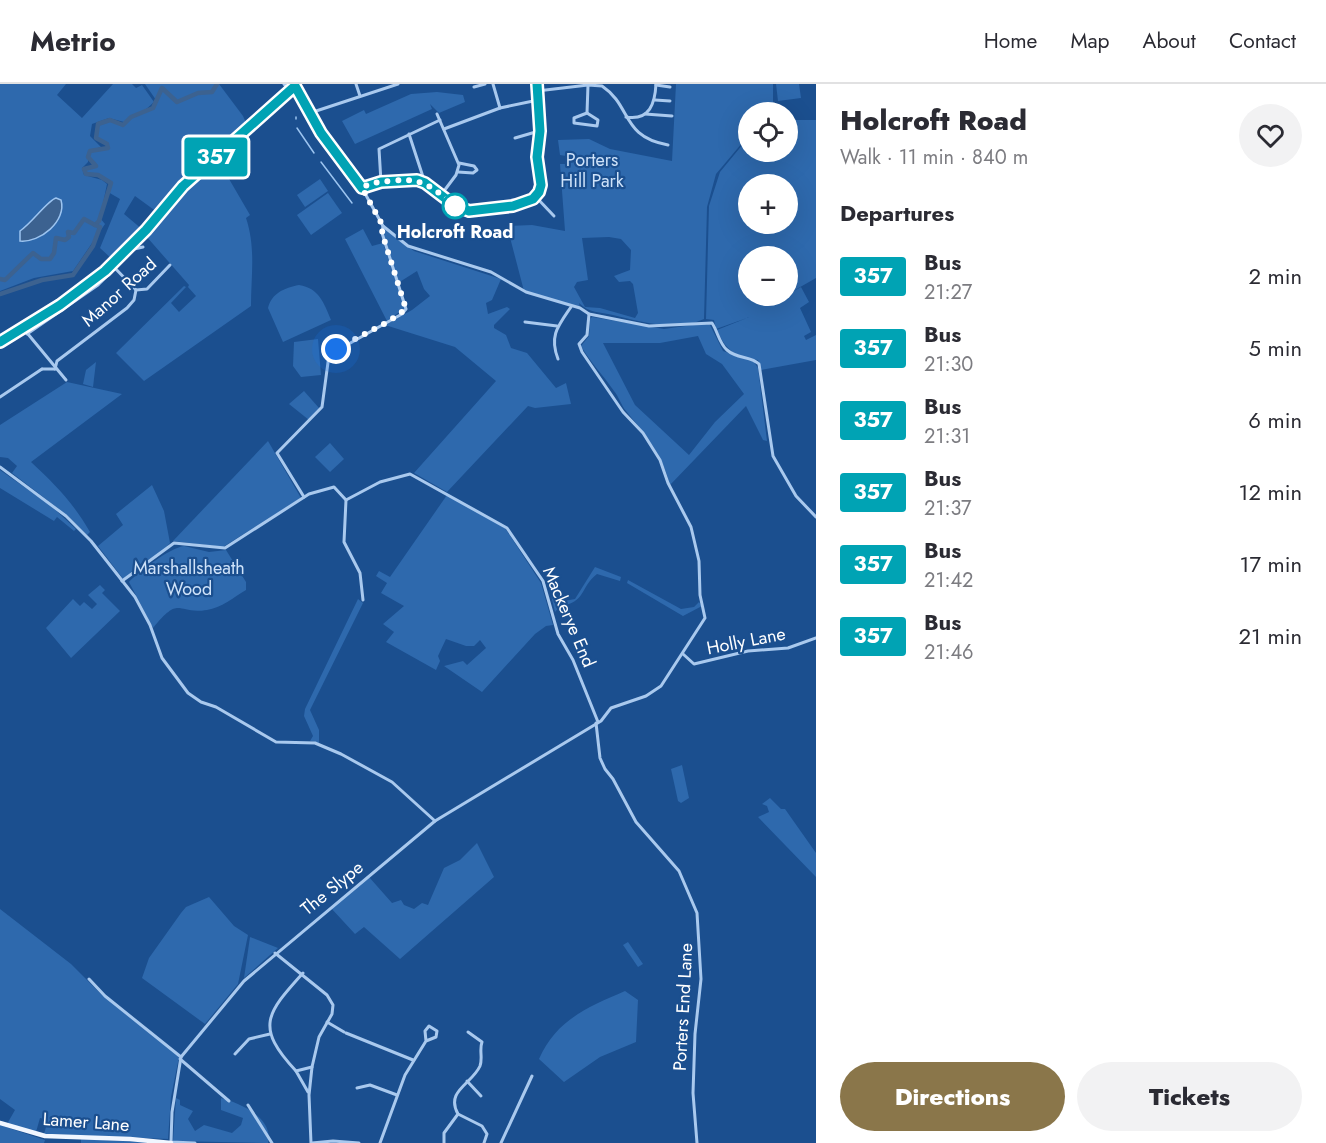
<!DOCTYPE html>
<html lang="en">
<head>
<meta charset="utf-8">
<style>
	body { margin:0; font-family:Jost,sans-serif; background:#f2f2f3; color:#2b2b33; height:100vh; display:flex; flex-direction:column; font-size:22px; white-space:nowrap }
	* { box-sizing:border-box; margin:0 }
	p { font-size:20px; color:#7c7c81 }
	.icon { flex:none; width:33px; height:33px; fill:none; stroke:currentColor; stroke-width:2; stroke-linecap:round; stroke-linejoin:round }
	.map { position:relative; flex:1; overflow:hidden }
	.drawer { display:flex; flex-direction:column; background:#fff; width:510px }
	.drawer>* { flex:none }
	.badge { padding:0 12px; border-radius:4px; font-size:21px; line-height:39px }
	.buttons { position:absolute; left:738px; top:18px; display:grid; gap:12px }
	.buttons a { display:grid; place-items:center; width:60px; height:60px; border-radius:50%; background:#fff; box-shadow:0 6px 24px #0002; font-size:30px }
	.you { position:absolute; width:30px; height:30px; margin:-15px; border:4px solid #fff; border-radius:50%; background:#1a73e8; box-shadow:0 0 0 9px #1a73e833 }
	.map>.badge { position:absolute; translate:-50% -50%; box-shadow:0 0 0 3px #fff }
	h2 { padding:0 24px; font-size:22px; line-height:54px }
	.round { display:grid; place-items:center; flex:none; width:63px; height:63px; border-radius:32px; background:#f2f2f3 }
	.overview { display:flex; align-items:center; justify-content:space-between; height:102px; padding:0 24px }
	h1 { font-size:28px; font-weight:800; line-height:45px }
	.button { display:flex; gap:12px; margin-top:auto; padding:12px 24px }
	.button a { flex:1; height:69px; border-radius:36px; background:#8a764a; color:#fff; font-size:24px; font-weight:800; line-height:69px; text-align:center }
	.button a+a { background:#f2f2f3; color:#2b2b33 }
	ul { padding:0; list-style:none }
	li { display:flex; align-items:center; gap:18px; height:72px; padding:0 24px }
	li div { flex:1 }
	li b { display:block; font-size:22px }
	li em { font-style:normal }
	li .badge { min-width:66px; font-weight:700; text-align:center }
	header { display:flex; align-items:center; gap:36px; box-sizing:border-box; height:84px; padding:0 30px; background:#fff; border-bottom:2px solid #e1e1e2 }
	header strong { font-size:28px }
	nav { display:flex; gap:33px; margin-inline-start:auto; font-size:21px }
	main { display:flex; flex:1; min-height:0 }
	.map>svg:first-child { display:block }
	.green { fill:#2e69ad; fill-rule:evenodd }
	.water { fill:#3c6290; stroke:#9cc4f0; stroke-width:1.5 }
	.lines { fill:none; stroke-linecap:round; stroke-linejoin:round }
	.stream { stroke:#9cc4f0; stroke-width:1.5 }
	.river { stroke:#3c6290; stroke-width:4.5 }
	.minor { stroke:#a9c9ee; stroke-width:3 }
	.major { stroke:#f0f6ff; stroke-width:4.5 }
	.line-casing { stroke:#fff; stroke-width:14 }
	.line { stroke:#00a3b4; stroke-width:9 }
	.walk { stroke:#fff; stroke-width:6; stroke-dasharray:0 10.8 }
	.stop-dot { fill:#fff; stroke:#00a3b4; stroke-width:3 }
	.labels { text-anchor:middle; stroke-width:4.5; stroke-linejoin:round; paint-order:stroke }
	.park-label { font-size:18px; fill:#cfe3fa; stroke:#1b4f8f }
	.stop-label { font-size:18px; font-weight:bold; fill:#fff; stroke:#1b4f8f }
	.street-label { font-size:18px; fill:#fff; stroke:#1b4f8f }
</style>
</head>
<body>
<header>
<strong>Metrio</strong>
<nav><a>Home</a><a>Map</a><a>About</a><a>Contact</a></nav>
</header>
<main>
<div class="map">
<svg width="816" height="1059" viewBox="0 0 816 1059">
	<rect width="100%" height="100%" fill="#1b4f8f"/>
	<!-- green -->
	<g class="green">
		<path d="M0,0H66L57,11L82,34L113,0H132L136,4L142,1L154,18L143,28L132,31L124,38L109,34L92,40L90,52L101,63L88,67V78L82,84L84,91L102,96L107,100L100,134L105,140L73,187L34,194L0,207ZM48,120L61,128C53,144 42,154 24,157L20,147L37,134Z"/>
		<polygon points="145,0 219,0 243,32 247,41 181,99 157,128 135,112 124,130 143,146 113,176 100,164 120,115 108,108 109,96 98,91 86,90 84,85 96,82 88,73 90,67 108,64 107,60 96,54 98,40 110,36 123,40 131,33 154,23 156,16"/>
		<path d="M676,0H773V22L770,27L748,28V52L716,90L707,123L704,235C675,248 642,238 613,231C600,228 589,229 579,219L580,224L524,207L507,142L532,141L565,147L560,80H566V72L560,71L558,56L589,55L610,65L672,77ZM609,153L621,155L631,166L630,186L614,192L619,198L630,197L633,200L638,229L635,234L600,224L585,223L574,203L577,198L588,196L582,154Z"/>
		<polygon points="776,0 799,0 801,14 778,17"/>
		<polygon points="437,8 463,11 465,18 439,29 430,20 432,25 355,60 342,37 364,26 366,30 411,10"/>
		<path d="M788,33L795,36H816V194L788,210V172H748V212H785L801,203L809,218L800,224L811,248L804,252L806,256L816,251V276L761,286L758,276C736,273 726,267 717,246L747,234L768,221L747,234L716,245L714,236L706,235L709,122L720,88L748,54V68H788ZM748,100H788V140H748Z"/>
		<path d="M218,76L250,131L246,134C256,164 251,191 251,222L144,297L116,269L184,202L186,203L171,219L179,228L196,212L188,203L189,201L146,152L177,113Z"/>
		<polygon points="320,95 328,107 305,123 297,111"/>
		<polygon points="328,109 342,129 311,151 297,131"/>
		<polygon points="385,144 414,167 501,195 492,216 486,219 488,230 507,223 510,225 494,241 494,244 506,251 511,264 527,269 556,304 566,299 571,320 535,324 528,322 447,408 414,389 496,297 455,263 385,241 412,226 430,212 424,205 417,187 398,199 383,148"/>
		<polygon points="363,145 372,162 383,159 405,224 387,237 345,155"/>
		<polygon points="111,184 114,184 98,200 29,247 26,246"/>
		<path d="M299,201C319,204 324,219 331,236L283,258L268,224C272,209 284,204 299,201Z"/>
		<path d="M592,233L664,245L707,239L710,241L723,267L754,278L758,284L767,357L763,356L746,322L670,401C662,369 646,352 626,327C621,321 619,313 614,307C603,291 591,279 581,262L589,252L590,235ZM698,252L706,270L722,280L744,310L715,338L689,371L635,321L603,259H660Z"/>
		<polygon points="318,255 321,291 301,293 293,282 294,258"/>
		<polygon points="96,278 93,303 83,300 86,286"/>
		<path d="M67,298L122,310L31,378C55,400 74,420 90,448L87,451L68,432L12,389L17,382L8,374L0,373V341Z"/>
		<polygon points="304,307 319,324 309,336 289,320"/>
		<polygon points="268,357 301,414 223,463 173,457"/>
		<polygon points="330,359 344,375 330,388 315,373"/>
		<polygon points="0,386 50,421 76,445 74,447 57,433 54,437 0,404"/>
		<polygon points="152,401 164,427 170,459 160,470 138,481 124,496 98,462 123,441 116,430"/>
		<polygon points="447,411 505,444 541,499 553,541 546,542 535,550 482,608 444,582 463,577 467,581 486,564 480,556 474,562 466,562 446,555 438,572 440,577 436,586 386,558 394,548 383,540 404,522 381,509 387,499 376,492 379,487 390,493"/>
		<path d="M184,462L209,468L226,466L246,498V506C234,513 221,524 207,526C176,531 181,510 153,544L129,498C139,487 170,464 184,462Z"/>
		<path d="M595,483L621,493L620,497L597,490C580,503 586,519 560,522L555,528L551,511L564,517L575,515Z"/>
		<polygon points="628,496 681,525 694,523 699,518 702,522 683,532 627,499"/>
		<polygon points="100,501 105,506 102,509 120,527 71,574 46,544 73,515 80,522 84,518 92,525 97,520 88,511"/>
		<polygon points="358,515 363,519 310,626 319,646 319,659 310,657 313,652 304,632 305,625"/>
		<polygon points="682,681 689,714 681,719 678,717 671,685"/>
		<polygon points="770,714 781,725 785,725 816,769 816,793 758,733 769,728 767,722 762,720"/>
		<polygon points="477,759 494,793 400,875 364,843 355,850 331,824 369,793 392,819 401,816 404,821 414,825 422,819 428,821 444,784 460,776"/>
		<polygon points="209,813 234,842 248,851 238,900 205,940 142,894 149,874 181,829 186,823"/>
		<polygon points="0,825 71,880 101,910 179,973 171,1013 168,1055 44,1050 48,1036 40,1034 36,1048 7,1040 15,1026 0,1015"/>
		<polygon points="250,853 278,864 244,894"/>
		<polygon points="628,858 643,880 638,883 623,861"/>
		<path d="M625,907L638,916L636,958L600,973L564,998L539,975C556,936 588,923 625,907Z"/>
		<path d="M176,1014L180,1016V1021L193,1027L188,1035L195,1047L204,1041L232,1049L241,1041L243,1034L221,1026V1014C240,1019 274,1034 268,1059L173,1057Z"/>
		<polygon points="0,1041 45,1056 44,1059 0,1059"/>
		<polygon points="81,1055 166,1059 81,1059"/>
	</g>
	<!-- water -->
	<path class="water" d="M56,114L61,116C67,137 40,159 20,157V147C32,139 48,116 56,114Z"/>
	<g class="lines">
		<!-- stream -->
		<g class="stream">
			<polyline points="296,33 296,35"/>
			<polyline points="297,44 314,69"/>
			<polyline points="321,78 352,119"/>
		</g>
		<!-- river -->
		<g class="river">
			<polyline points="0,195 5,196 33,169 41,175 50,175 54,169 56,154 65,156 69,153 68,148 74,149 84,135 95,141 99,137 111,99 98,91 86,90 84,85 96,82 88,73 90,67 108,64 107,60 96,54 98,40 110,36 123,41 131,33 153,24 162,4 177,18 198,9 212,8 217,0"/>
			<polyline points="0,210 42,196 73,191 93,162 100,143 95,141"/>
		</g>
		<!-- minor -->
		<g class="minor">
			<polyline points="284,0 290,7"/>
			<polyline points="356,0 360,12"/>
			<polyline points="493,0 500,24"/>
			<polyline points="656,1 670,3"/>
			<path d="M295,2L317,42L362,104L383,142L408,162L491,188L526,208L580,224L589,230L649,242L712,239C718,248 719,259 727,266C737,275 751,272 759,280L773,372L796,412L816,433"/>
			<polyline points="474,3 485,0"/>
			<path d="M537,7L588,1L602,2C632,22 621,53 668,61"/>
			<polyline points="655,16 670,17"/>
			<polyline points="310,29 398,0"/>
			<polygon points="587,29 598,36 597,42 574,39 574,34"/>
			<polyline points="587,29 588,1"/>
			<polyline points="437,30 459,81 456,91 441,111"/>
			<polyline points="645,30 672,32"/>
			<path d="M626,33C650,37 655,19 656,0"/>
			<polyline points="444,45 500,24 538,16"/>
			<polyline points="409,50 425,99"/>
			<polyline points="515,54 539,47"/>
			<polyline points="458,88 473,89 477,86 474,82 459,79"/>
			<polyline points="381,98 379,65 440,36"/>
			<polyline points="362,104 381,98 417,96 425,99 454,121 469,127 513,122 521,117"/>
			<polyline points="536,113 554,132"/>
			<polyline points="512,116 531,116 541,103 537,69 540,47 537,0"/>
			<polyline points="112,181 136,206"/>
			<polyline points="525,238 557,242"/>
			<polyline points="23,244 66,296"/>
			<polyline points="27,250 98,201 134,165 143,163"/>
			<polyline points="0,262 25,247"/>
			<path d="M558,275C549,252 558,242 571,223"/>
			<polyline points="42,285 55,285"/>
			<polyline points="55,285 57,277 127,224 134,216 136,206 147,205 170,181"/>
			<polyline points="0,313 42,285"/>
			<polyline points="0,383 66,432 91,457 135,513 150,541 162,574 188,609 201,618 216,623 276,658 315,659 341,670 392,698 435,737"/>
			<polyline points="304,413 277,369 322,323 329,271 402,230 406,225 382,149 383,142"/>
			<polyline points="346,416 380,398 410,390 507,444 543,497 558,550 573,576 598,638"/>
			<polyline points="122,497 174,459 225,464 309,410 334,403 346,416 344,458 360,489 363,516"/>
			<polyline points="683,570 694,580 748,567 788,564 816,554"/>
			<polyline points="596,639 600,674 605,685 613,695 636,738 679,787 697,829 701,895 695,950 693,1009 697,1059"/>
			<polyline points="275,869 327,911 333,921 332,930 319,953 312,983 309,1011 311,1059"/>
			<polyline points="89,895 105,912 181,973"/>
			<polyline points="327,938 344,948"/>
			<polyline points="346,949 413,976"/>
			<polyline points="235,970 249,955 270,950"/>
			<polyline points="180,975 229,1017"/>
			<path d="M296,987C255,943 266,930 303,889"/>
			<polyline points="467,997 481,1012"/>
			<polyline points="357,1004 370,1001 397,1011"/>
			<polyline points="308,1008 296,987 312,983"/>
			<polyline points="248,1021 272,1059"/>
			<polyline points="458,1030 482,1042 487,1050 484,1059"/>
			<polyline points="195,1059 171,1058 172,1028 181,973 244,897 435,737 601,637 611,624 646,612 661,602 705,534 700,511 699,477 691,443 668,399 660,376 643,349 623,328 582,268 579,260 587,251 589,230"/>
			<polyline points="312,1059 333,1057 359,1059"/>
			<polyline points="380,1059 405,991 426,957 425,947 429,942 437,947 436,953 426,957"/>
			<path d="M444,1059V1049L458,1030C445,1007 472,1000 480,982C483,974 479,966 482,958L468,948"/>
			<polyline points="501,1059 532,992"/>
		</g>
		<!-- major -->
		<g class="major">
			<polyline points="0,258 60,221 105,187 146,146 183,102 298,0"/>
			<polyline points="0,1039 45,1052 130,1055 171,1059"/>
		</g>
	</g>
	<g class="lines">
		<!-- line casing -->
		<g class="line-casing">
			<polyline id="line" points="0,258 60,221 105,187 146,146 183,102 295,2 321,49 362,104 381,98 417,96 425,99 454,121 469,127 513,122 533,115 539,108 541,101 537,73 540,47 537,0"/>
		</g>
		<!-- line -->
		<use href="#line" class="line"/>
		<!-- walk -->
		<path class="walk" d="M336,265L388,238L406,225L382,149L383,142L362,104C370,98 380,98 390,97C423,93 430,102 455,122"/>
	</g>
	<!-- markers -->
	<circle class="stop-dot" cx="455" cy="122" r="12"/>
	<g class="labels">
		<!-- park labels -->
		<g class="park-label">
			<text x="592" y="82">Porters<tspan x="592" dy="21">Hill Park</tspan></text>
			<text x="189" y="490">Marshallsheath<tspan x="189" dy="21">Wood</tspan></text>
		</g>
		<!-- stop labels -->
		<g class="stop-label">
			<text x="455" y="154">Holcroft Road</text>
		</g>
		<!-- street labels -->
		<g class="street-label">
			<text transform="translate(119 208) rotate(-42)" y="6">Manor Road</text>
			<text transform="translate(569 533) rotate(67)" y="6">Mackerye End</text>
			<text transform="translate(746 557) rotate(-11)" y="6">Holly Lane</text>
			<text transform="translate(332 804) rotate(-39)" y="6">The Slype</text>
			<text transform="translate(683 923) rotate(-87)" y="6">Porters End Lane</text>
			<text transform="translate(86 1038) rotate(4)" y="6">Lamer Lane</text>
		</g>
	</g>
</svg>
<div class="buttons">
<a><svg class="icon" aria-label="locate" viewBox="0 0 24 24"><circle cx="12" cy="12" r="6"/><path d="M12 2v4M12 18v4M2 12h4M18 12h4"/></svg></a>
<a>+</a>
<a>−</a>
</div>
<div class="you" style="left:336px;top:265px"></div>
<b class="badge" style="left:216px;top:73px;background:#00a3b4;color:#fff">357</b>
</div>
<section class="drawer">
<div class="overview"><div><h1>Holcroft Road</h1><p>Walk · 11 min · 840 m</p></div><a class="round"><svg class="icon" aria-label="heart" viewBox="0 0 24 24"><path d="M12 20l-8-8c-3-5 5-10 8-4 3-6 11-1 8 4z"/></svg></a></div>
<h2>Departures</h2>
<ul>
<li><span class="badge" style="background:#00a3b4;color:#fff">357</span><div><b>Bus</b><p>21:27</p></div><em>2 min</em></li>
<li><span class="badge" style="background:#00a3b4;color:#fff">357</span><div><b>Bus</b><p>21:30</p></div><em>5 min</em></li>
<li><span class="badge" style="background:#00a3b4;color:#fff">357</span><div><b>Bus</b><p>21:31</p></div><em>6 min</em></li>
<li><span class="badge" style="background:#00a3b4;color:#fff">357</span><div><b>Bus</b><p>21:37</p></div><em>12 min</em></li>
<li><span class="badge" style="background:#00a3b4;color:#fff">357</span><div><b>Bus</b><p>21:42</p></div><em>17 min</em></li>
<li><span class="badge" style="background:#00a3b4;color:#fff">357</span><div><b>Bus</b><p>21:46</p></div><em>21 min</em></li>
</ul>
<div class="button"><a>Directions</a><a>Tickets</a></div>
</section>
</main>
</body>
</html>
